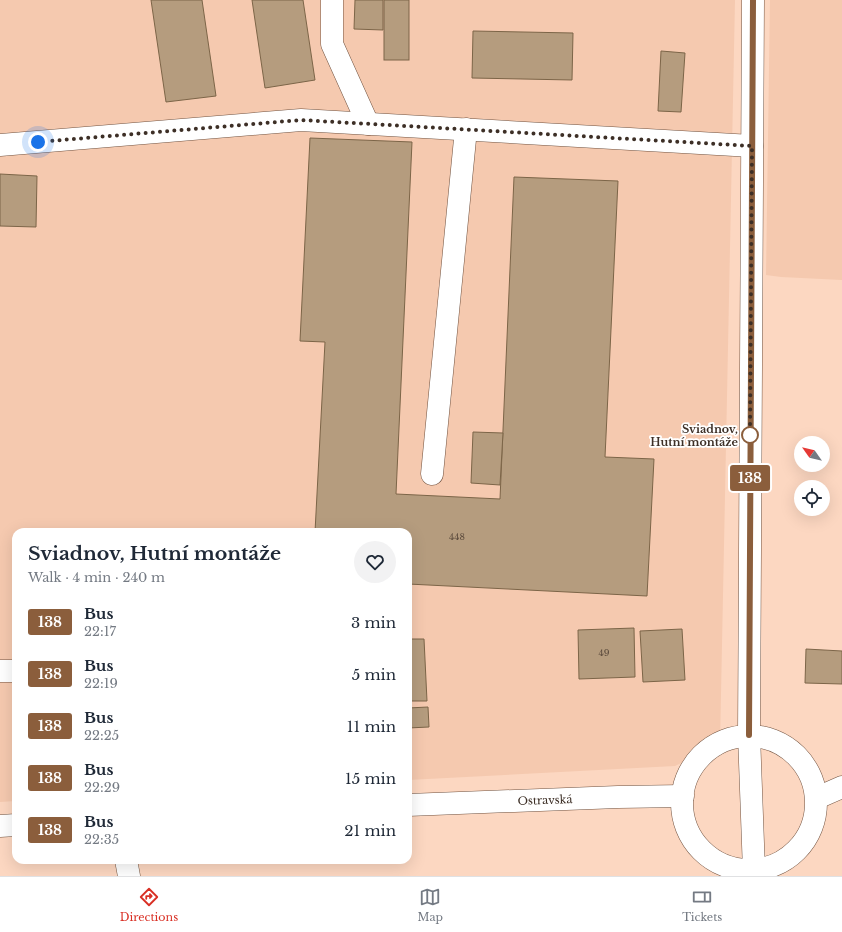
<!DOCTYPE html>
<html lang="en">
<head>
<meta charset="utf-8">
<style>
	body { margin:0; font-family:"Libre Baskerville",serif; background:#f2f2f3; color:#1f2937; height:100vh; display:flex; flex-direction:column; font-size:15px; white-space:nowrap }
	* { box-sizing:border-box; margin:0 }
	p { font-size:13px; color:#747a83 }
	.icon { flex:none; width:22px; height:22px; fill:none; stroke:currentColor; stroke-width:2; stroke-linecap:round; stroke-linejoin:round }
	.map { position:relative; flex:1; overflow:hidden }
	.details { position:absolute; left:12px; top:528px; width:400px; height:336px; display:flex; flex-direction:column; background:#fff; border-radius:12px; box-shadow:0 4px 16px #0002 }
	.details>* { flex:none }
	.badge { padding:0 8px; border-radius:3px; font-size:14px; line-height:26px }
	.needle { width:26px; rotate:304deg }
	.tools { position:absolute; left:794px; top:436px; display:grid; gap:8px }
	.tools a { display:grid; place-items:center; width:36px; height:36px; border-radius:50%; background:#fff; box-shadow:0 4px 16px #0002; font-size:20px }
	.you { position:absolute; width:20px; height:20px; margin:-10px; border:3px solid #fff; border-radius:50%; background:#1a73e8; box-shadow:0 0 0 6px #1a73e833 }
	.map>.badge { position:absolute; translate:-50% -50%; box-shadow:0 0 0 2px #fff }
	.round { display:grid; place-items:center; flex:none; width:42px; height:42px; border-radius:21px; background:#f2f2f3 }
	.headline { display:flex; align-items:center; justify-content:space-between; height:68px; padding:0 16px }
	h1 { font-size:19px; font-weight:800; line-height:30px }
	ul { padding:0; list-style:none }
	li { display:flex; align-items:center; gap:12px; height:52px; padding:0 16px }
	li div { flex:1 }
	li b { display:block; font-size:15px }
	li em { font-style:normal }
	li .badge { min-width:44px; font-weight:700; text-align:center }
	.menu { display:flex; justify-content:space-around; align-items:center; height:56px; border-top:1px solid #e0e1e3; background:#fff; font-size:11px; color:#747a83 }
	.menu a { display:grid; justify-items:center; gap:2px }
	.menu .on { color:#d93025 }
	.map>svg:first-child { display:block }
	.built { fill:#f5c9af }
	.building { fill:#b59c7e; stroke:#7c6548 }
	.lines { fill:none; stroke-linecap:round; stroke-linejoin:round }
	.minor-casing { stroke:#725340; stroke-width:23 }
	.minor { stroke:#fff; stroke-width:22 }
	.line-casing { stroke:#fff; stroke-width:9 }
	.line { stroke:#8b5e3c; stroke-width:6 }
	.walk { stroke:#3d2f26; stroke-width:4; stroke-dasharray:0 7.2 }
	.stop-dot { fill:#fff; stroke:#8b5e3c; stroke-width:2 }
	.labels { text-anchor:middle; stroke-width:3.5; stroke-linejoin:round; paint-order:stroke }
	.number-label { font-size:9px; fill:#5b4a3c }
	.stop-label { font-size:11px; font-weight:bold; fill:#3d2f26; stroke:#fff; text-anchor:end }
	.street-label { font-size:11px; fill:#3d2f26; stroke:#fff }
</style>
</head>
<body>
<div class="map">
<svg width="842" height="876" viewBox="0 0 842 876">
	<rect width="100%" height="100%" fill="#fcd7c1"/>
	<!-- built -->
	<g class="built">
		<polygon points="0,0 735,0 720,744 675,766 408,780 408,532 16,532 16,801 0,802"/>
		<polygon points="770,0 842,0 842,280 781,277 766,275"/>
	</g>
	<!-- building -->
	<g class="building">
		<polygon points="151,0 202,0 216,96 166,102"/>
		<polygon points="252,0 303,0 315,80 265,88"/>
		<polygon points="355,0 383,0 383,30 354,29"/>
		<rect x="384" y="0" width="25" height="60"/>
		<polygon points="473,31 573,33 572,80 472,78"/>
		<polygon points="661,51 685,53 681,112 658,111"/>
		<polygon points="310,138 412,142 396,494 500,499 514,177 618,181 605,457 654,459 647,596 408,584 408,532 315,532 325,342 300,341"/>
		<polygon points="0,174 37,176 36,227 0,226"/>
		<polygon points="473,432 503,433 500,485 471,483"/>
		<polygon points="634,628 635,677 579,679 578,630"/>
		<polygon points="682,629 685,680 643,682 640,631"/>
		<polygon points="408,639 424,639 427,701 408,701"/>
		<polygon points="806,649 842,651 842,684 805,683"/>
		<polygon points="428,707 429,727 408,728 408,708"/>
	</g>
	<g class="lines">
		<!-- minor casing -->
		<g class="minor-casing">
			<g id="minor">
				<polyline points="332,0 332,44 368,124"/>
				<polyline points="753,0 749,735 754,871 754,876"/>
				<polyline points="0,145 301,120 752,146"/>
				<polyline points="432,474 466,129"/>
				<polyline points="0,671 16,671"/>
				<circle cx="749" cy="803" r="67"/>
				<polyline points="817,798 842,787"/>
				<polyline points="408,805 618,797 683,796"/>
				<polyline points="0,826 16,825"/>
				<polyline points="126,860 129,876"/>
			</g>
		</g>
		<!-- minor -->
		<use href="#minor" class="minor"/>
	</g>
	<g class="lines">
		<!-- line casing -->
		<g class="line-casing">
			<polyline id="line" points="749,735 753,0"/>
		</g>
		<!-- line -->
		<use href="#line" class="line"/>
		<!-- walk -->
		<polyline class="walk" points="38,142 301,120 752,146 750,435"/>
	</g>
	<!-- markers -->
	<circle class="stop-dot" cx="750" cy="435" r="8"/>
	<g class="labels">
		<!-- number labels -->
		<g class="number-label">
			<text x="457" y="540">448</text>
			<text x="604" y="656">49</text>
		</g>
		<!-- stop labels -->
		<g class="stop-label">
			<text x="738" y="433">Sviadnov,<tspan x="738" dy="13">Hutní montáže</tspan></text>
		</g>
		<!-- street labels -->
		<g class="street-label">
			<text transform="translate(545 800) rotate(-2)" y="4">Ostravská</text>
		</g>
	</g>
</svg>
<div class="tools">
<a><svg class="needle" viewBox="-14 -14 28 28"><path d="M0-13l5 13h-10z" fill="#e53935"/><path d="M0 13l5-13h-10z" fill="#747a83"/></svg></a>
<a><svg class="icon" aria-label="locate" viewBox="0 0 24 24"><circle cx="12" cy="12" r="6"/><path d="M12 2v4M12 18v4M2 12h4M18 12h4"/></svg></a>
</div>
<div class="you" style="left:38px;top:142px"></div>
<b class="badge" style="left:750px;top:478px;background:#8b5e3c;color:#fff">138</b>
<section class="details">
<div class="headline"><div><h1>Sviadnov, Hutní montáže</h1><p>Walk · 4 min · 240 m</p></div><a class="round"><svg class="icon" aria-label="heart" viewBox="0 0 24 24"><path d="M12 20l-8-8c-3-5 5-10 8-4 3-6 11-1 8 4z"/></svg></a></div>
<ul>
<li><span class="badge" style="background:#8b5e3c;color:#fff">138</span><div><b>Bus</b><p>22:17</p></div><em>3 min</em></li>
<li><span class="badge" style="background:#8b5e3c;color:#fff">138</span><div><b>Bus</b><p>22:19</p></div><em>5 min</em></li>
<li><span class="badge" style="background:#8b5e3c;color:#fff">138</span><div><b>Bus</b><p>22:25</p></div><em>11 min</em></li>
<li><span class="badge" style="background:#8b5e3c;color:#fff">138</span><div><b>Bus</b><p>22:29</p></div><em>15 min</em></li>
<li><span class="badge" style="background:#8b5e3c;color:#fff">138</span><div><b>Bus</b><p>22:35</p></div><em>21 min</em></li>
</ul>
</section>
</div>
<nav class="menu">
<a class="on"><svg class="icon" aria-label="directions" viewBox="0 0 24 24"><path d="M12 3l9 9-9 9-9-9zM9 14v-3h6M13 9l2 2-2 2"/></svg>Directions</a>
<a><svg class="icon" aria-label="map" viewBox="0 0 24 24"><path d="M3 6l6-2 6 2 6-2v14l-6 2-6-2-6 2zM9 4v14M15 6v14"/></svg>Map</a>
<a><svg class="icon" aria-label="tickets" viewBox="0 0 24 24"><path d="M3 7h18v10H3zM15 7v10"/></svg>Tickets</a>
</nav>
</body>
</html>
